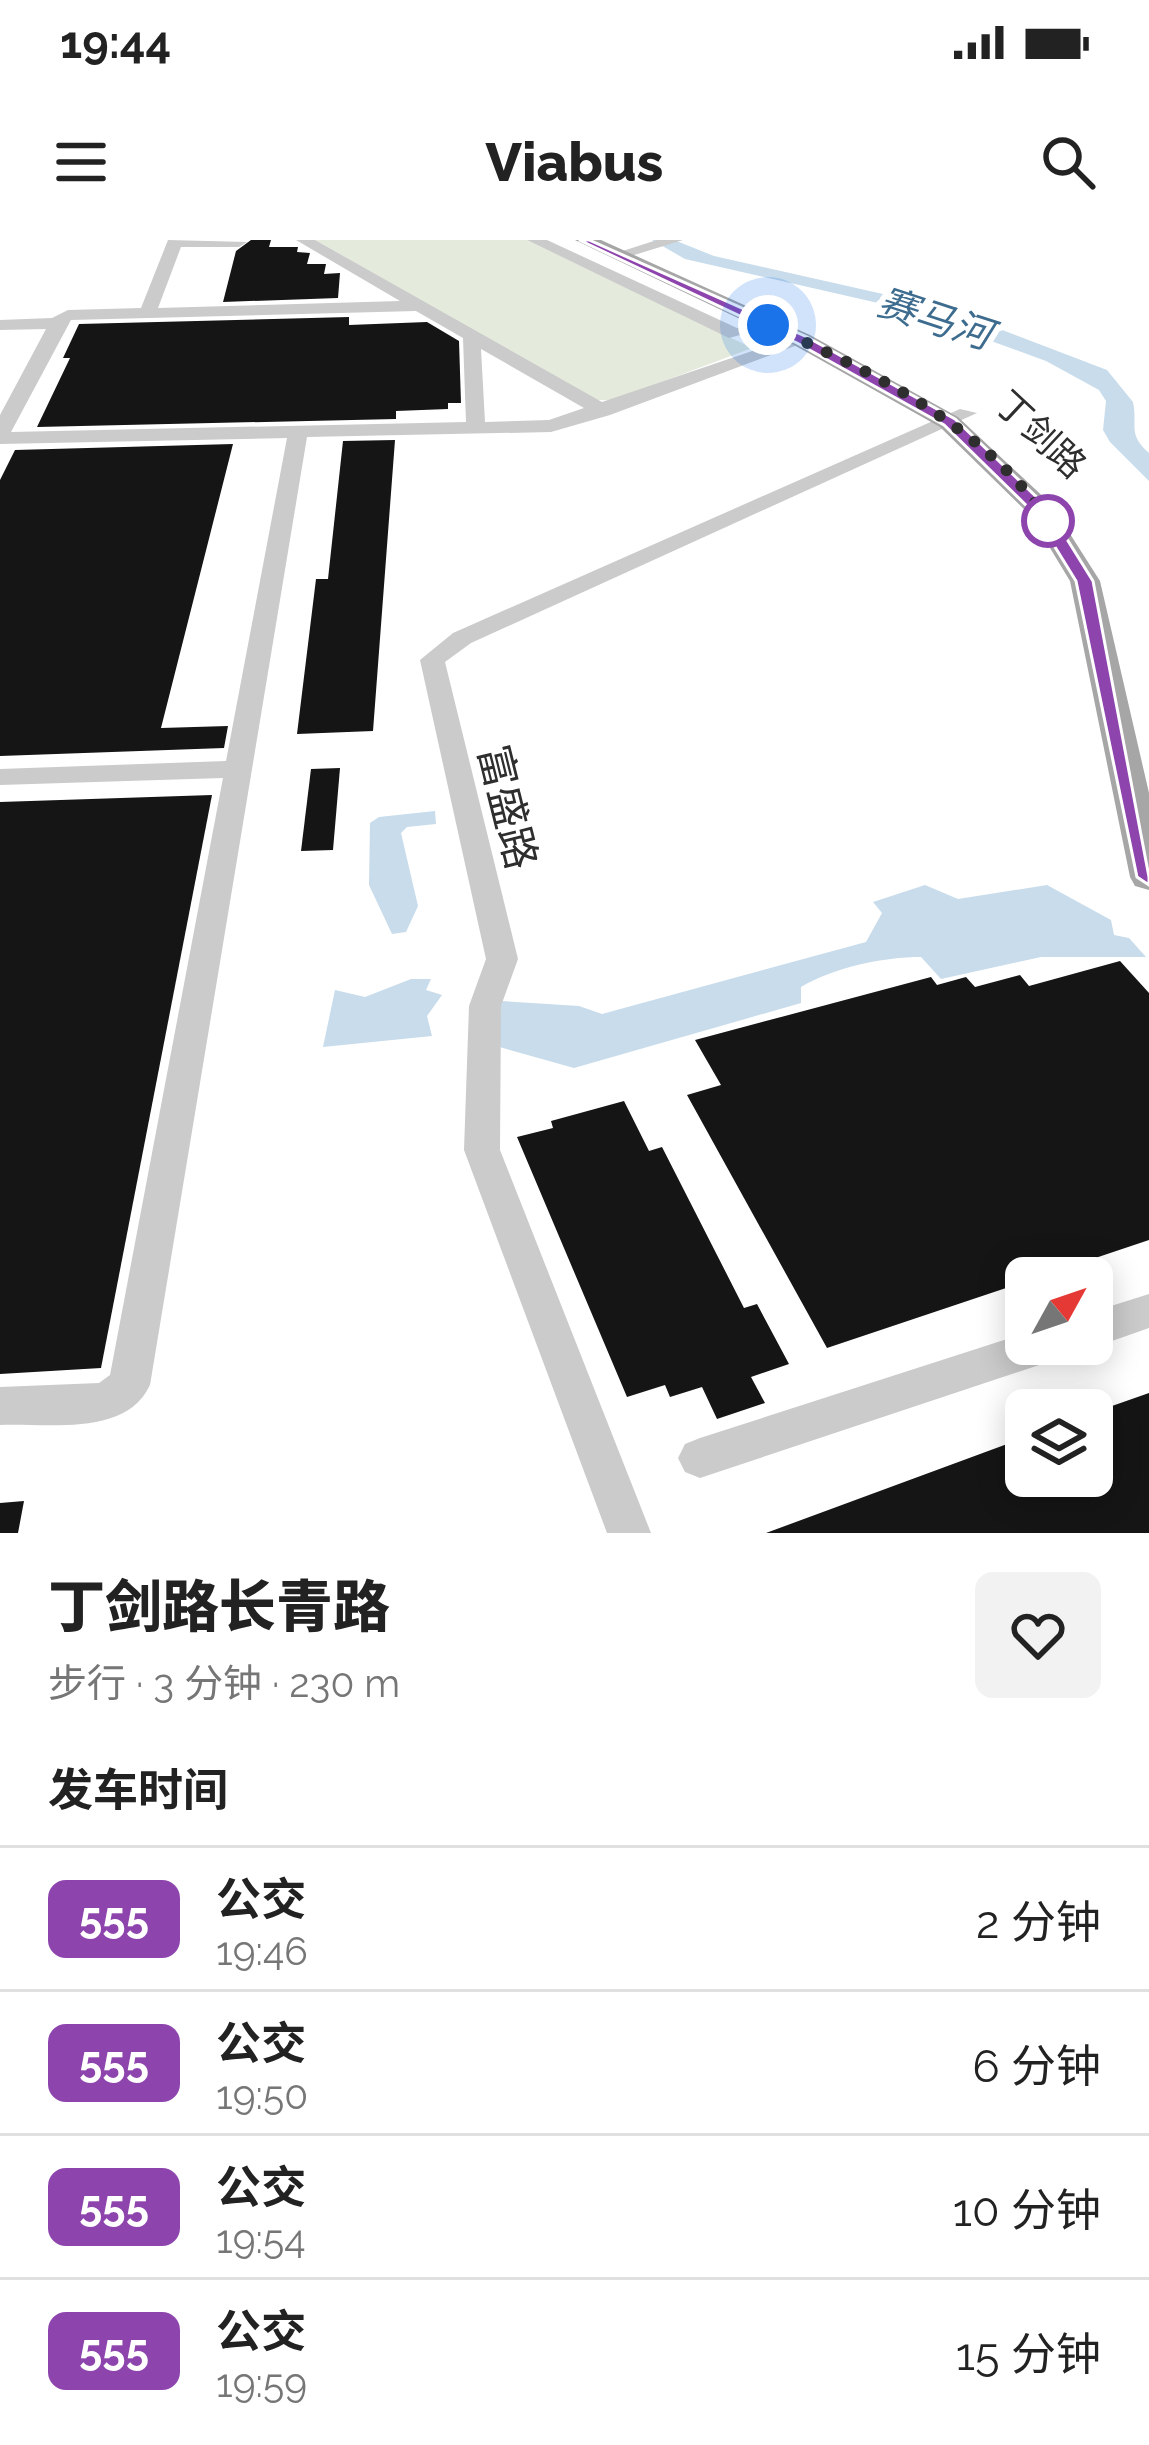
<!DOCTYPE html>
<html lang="zh">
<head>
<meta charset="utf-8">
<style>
	body { margin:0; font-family:Raleway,"Noto Sans SC",sans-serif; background:#f2f2f2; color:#222; height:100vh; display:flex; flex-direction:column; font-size:45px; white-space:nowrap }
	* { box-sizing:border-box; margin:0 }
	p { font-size:39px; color:#767676 }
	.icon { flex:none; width:66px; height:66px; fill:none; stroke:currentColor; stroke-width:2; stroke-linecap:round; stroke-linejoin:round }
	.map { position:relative; height:1293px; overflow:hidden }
	.details { display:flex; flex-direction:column; background:#fff; flex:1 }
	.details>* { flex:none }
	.badge { padding:0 24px; border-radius:18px; font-size:42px; line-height:78px }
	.needle { width:78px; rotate:50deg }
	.fabs { position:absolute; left:1005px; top:1017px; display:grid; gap:24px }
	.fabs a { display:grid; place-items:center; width:108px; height:108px; border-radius:18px; background:#fff; box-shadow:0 6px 30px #0003; font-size:60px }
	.you { position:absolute; width:60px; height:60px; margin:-30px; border:9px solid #fff; border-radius:50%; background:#1a73e8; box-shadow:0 0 0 18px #1a73e833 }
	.map>.badge { position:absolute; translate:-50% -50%; box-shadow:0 0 0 6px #fff }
	h2 { padding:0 48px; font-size:45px; line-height:108px }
	.round { display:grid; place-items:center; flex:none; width:126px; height:126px; border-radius:18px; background:#f2f2f2 }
	.headline { display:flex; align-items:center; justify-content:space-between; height:204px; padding:0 48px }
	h1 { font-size:57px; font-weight:800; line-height:90px }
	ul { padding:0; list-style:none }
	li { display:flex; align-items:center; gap:36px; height:144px; padding:0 48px; border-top:3px solid #e0e0e0 }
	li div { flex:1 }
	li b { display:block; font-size:45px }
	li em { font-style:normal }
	li .badge { min-width:132px; font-weight:700; text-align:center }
	.status { display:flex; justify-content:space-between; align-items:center; height:84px; padding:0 60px; background:#fff; direction:ltr }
	.status svg { height:33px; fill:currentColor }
	header { display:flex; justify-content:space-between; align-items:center; height:156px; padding:0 48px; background:#fff; font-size:54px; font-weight:800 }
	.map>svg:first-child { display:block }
	.green { fill:#e4ebdc }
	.water { fill:#c8dceb }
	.building { fill:#151515 }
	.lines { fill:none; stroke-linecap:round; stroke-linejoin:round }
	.minor { fill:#cbcbcb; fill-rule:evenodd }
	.major { fill:#a6a6a6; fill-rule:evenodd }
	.line { fill:#8e44ad; stroke:#fff; stroke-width:3 }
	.walk { stroke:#2e2e2e; stroke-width:12; stroke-dasharray:0 21.6 }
	.stop-dot { fill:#fff; stroke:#8e44ad; stroke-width:6 }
	.labels { text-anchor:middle; stroke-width:12; stroke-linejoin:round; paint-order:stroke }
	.far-street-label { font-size:36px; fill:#2e2e2e; stroke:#fff }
	.far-water-label { font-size:39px; font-style:italic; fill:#3d6c8f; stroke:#fff }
	.street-label { font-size:42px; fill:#2e2e2e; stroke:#fff }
</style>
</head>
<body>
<div class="status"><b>19:44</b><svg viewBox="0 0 49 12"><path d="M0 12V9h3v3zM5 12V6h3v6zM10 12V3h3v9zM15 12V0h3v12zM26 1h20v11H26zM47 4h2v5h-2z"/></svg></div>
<header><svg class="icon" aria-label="menu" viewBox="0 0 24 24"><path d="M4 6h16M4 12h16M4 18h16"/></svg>Viabus<svg class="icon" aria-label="search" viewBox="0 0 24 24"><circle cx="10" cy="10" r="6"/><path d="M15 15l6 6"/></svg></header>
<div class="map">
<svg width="1149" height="1293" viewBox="0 0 1149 1293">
	<rect width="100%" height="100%" fill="#fff"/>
	<!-- green -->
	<polygon class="green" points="315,0 527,0 752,108 614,160 595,160"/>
	<!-- water -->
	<g class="water">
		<path d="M652,0H674L714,16L945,68L1107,130L1133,162C1138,187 1127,193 1149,213V241L1110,202L1103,190L1106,161L1099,150L1046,121L900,68L685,19Z"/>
		<polygon points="435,571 436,584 407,587 401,593 418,666 406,692 392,694 369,645 370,583 379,577"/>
		<path d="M925,645L958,659L1047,645L1111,680L1114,695L1129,698L1146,717H1041L941,739L921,717C883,717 835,727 801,747V763L574,828L496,806L501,761L579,766L602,774L866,702L882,673L873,662Z"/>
		<polygon points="411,739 431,739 426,750 442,755 427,776 432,796 323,807 335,750 365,757"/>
	</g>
	<!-- building -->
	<g class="building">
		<polygon points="251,0 271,0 269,7 298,7 297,12 310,13 307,24 326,24 324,34 340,33 338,58 223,62 236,11"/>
		<polygon points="349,77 349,85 427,82 459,101 461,163 448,163 448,169 396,171 396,179 37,187 70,118 63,118 79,84"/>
		<polygon points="395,200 373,491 297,494 316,339 328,339 343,201"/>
		<polygon points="233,204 161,488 228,486 224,508 0,516 0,240 15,210"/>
		<polygon points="340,528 333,610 301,611 311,529"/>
		<polygon points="212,555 101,1128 0,1134 0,562"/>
		<polygon points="1120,721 1149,753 1149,1000 827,1108 687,855 721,845 695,800 931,737 937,745 966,737 975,747 1020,735 1029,746"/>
		<polygon points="624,861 649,911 662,907 744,1068 757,1064 789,1124 751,1137 765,1163 717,1179 702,1147 670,1157 665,1145 627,1157 517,897 553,888 551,881"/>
		<polygon points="1149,1153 1149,1293 766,1293 1026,1197 1026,1236 1092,1236 1092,1173"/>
		<polygon points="24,1261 18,1293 0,1293 0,1263"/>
	</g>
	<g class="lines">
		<!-- minor -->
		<g class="minor">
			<path d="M168,0L247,2L239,7H181L158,68L400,61L296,0H315L602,162L796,96L811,100L610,175L551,192L307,197L150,1145C126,1197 48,1183 0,1185V1147L99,1143L110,1135L223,538L0,545V529L226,521L287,198L0,204V175L46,89L0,90V80L52,78L68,70L141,68ZM416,71L463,98L466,182L11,192L71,80ZM481,109L584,168L549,180L485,182Z"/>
			<polygon points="527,0 547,0 737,88 768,80 777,85 729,98"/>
			<polygon points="657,0 683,0 618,20 610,15"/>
			<polygon points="960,169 977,173 471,403 445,422 518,719 501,766 500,910 651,1293 607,1293 464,910 469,766 486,719 420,420 453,393"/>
			<polygon points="1149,1054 1149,1088 1092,1108 1082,1104 1092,1104 1092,1072"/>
			<polygon points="1026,1093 1026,1104 1068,1104 1062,1117 1048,1122 700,1238 685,1232 678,1218 685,1204 700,1198"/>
		</g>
		<!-- major -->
		<polygon class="major" points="575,0 601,0 810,95 958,177 1051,264 1100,341 1149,553 1149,650 1135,646 1130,637 1070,341 1030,275 940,187 794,105"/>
	</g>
	<!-- line -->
	<polygon class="line" points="579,0 589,0 807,97 955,179 1047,267 1093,341 1149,637 1149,645 1137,637 1076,341 1034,273 944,185 797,103"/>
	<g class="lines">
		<!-- walk -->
		<path class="walk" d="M768,85C868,130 986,186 1048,281"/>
	</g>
	<!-- markers -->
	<circle class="stop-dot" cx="1048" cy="281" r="24"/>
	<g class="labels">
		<!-- far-street labels -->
		<g class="far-street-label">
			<text transform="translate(1041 194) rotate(43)" y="13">丁剑路</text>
		</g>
		<!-- far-water labels -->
		<g class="far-water-label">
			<text transform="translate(935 78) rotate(18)" y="14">赛马河</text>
		</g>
		<!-- street labels -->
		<g class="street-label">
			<text transform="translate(508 567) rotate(76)" y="15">富盛路</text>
		</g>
	</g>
</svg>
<div class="fabs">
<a><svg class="needle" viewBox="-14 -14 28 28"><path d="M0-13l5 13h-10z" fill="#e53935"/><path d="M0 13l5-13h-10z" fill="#767676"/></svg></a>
<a><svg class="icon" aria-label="layers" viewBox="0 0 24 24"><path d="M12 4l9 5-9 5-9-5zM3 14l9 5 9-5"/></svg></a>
</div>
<div class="you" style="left:768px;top:85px"></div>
</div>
<section class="details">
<div class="headline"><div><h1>丁剑路长青路</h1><p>步行 · 3 分钟 · 230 m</p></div><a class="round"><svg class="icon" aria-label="heart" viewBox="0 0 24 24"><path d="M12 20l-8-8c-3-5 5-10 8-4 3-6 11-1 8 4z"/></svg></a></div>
<h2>发车时间</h2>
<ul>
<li><span class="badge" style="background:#8e44ad;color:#fff">555</span><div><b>公交</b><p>19:46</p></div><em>2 分钟</em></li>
<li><span class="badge" style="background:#8e44ad;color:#fff">555</span><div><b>公交</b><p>19:50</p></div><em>6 分钟</em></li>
<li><span class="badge" style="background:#8e44ad;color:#fff">555</span><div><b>公交</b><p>19:54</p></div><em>10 分钟</em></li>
<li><span class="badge" style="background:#8e44ad;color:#fff">555</span><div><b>公交</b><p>19:59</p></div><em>15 分钟</em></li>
</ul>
</section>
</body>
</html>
